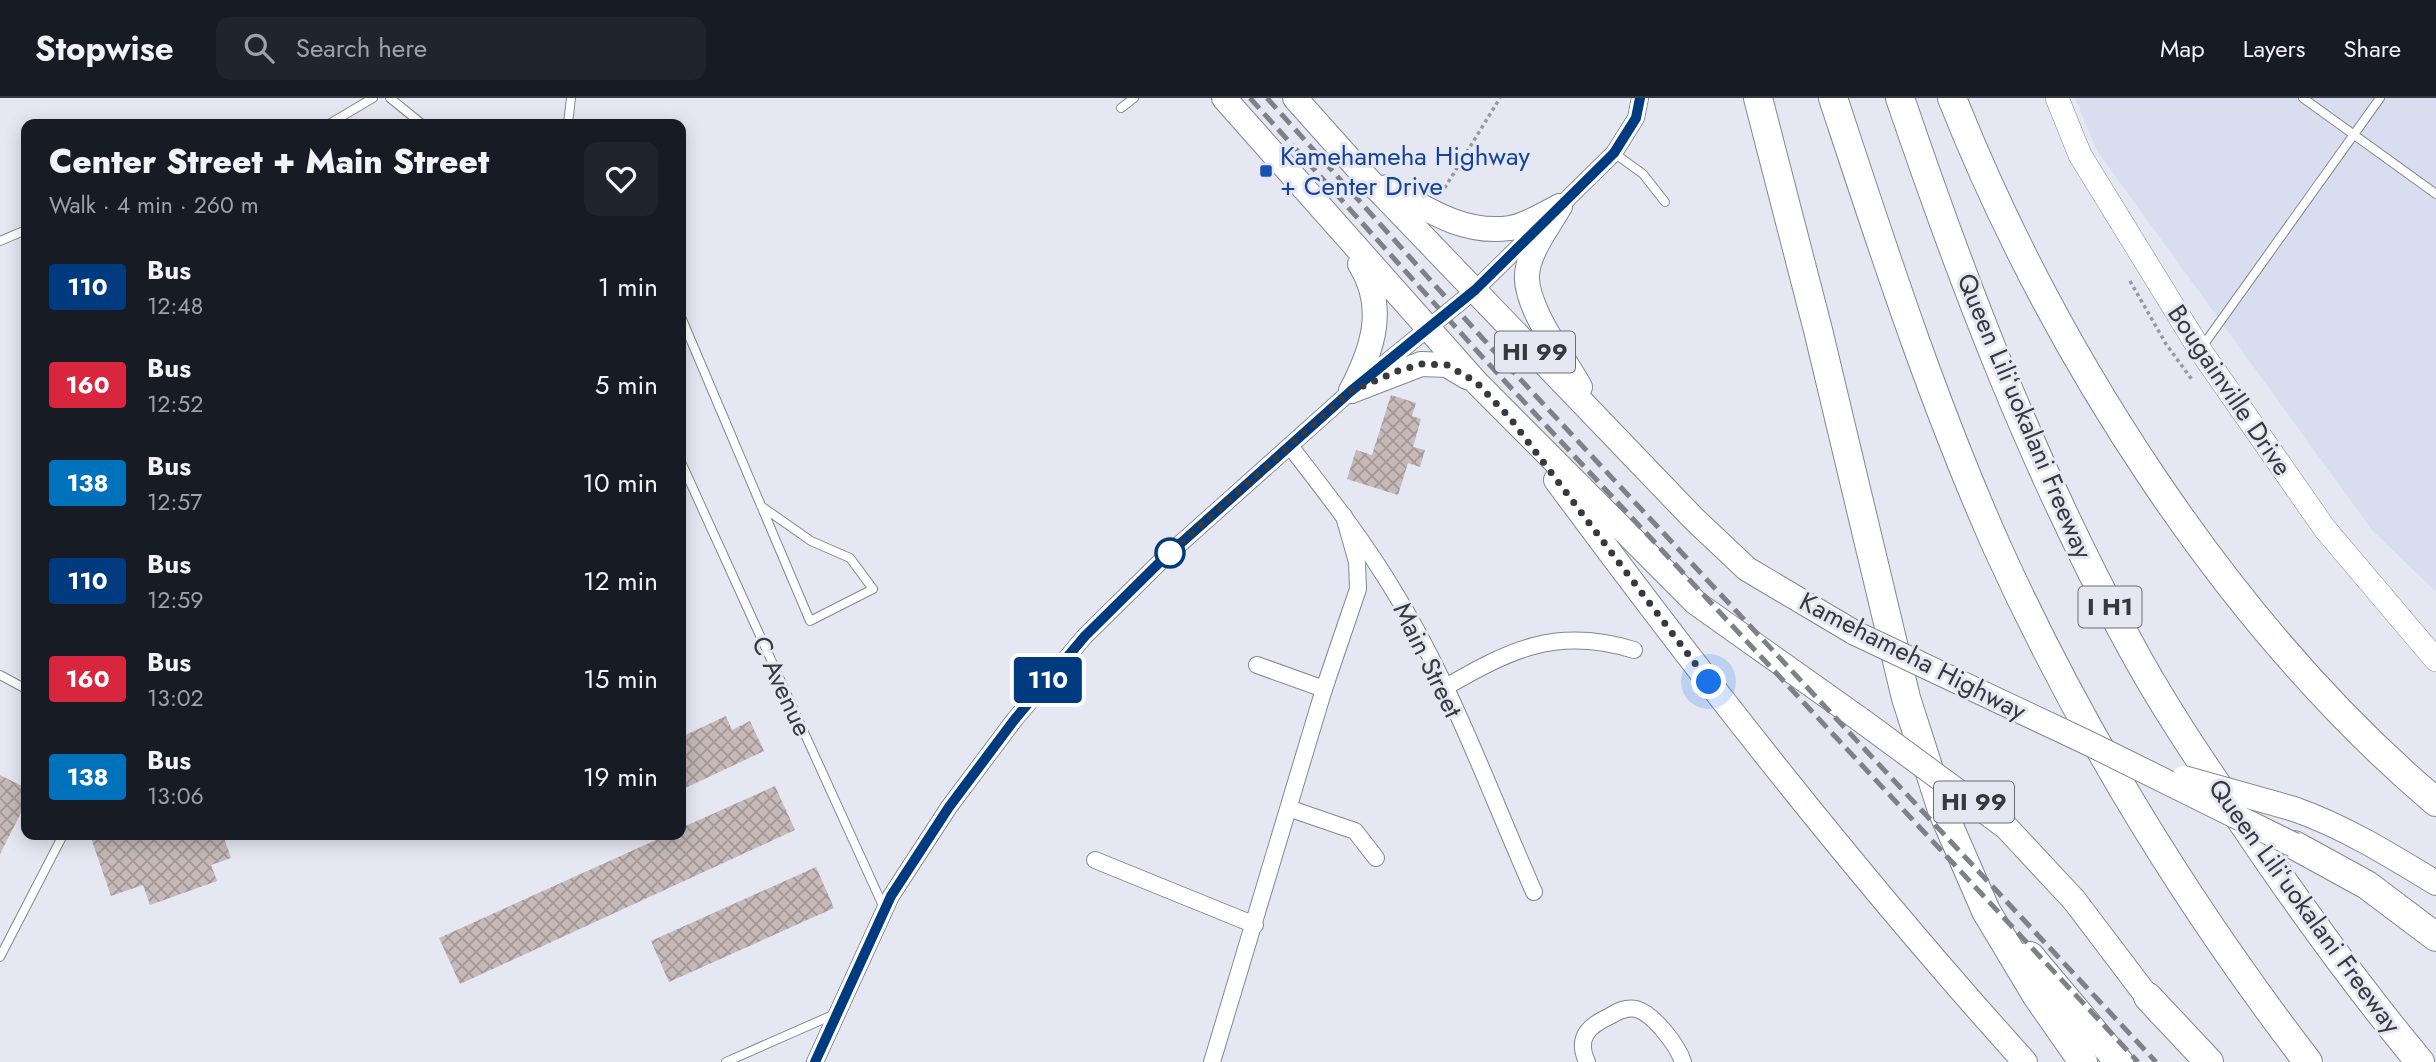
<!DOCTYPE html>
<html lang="en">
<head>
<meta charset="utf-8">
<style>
	body { margin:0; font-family:Jost,sans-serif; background:#20242c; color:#f1f3f6; height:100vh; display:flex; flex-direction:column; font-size:26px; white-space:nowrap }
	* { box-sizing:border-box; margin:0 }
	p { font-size:23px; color:#9ea1a6 }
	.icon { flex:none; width:38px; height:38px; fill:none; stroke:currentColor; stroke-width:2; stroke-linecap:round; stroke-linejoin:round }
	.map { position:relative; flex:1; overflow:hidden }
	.details { position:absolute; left:21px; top:21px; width:665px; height:721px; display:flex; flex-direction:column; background:#171b24; border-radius:14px; box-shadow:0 4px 18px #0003 }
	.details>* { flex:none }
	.badge { padding:0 14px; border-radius:5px; font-size:24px; line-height:46px }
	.you { position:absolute; width:35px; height:35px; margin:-18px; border:5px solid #fff; border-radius:50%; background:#1a73e8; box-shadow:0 0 0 10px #1a73e833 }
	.map>.badge { position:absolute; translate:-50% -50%; box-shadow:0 0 0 4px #fff }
	.round { display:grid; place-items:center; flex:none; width:74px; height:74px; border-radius:14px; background:#20242c }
	.headline { display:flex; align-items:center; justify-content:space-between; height:119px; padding:0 28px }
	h1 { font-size:33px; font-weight:800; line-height:52px }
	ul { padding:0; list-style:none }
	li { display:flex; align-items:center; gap:21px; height:98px; padding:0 28px }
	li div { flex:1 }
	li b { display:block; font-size:26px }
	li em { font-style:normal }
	li .badge { min-width:77px; font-weight:700; text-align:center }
	header { display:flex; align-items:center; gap:42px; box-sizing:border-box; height:98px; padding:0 35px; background:#171b24; border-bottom:2px solid #363941 }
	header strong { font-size:33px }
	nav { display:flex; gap:38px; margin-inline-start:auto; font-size:24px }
	.search { width:490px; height:63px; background:#20242c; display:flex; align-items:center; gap:18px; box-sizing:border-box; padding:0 24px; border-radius:14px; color:#9ea1a6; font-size:26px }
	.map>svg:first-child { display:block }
	.built { fill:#d8ddef }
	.building { fill:url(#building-cross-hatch) }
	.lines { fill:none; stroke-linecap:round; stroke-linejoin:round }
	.lane-casing { stroke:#838790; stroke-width:10 }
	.street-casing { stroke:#838790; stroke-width:18 }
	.secondary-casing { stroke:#838790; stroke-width:24 }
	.primary-casing { stroke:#838790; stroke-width:26 }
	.highway-casing { stroke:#838790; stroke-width:30 }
	.path { stroke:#9699a1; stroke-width:3.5; stroke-dasharray:3.5 3.5; stroke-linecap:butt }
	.lane { stroke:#fff; stroke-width:8 }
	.street { stroke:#fff; stroke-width:16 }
	.secondary { stroke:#fff; stroke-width:23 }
	.primary { stroke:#fff; stroke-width:24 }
	.highway { stroke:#fff; stroke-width:28 }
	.rail { stroke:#7f8188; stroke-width:5; stroke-dasharray:14 7; stroke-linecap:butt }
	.primary-bridge-casing { stroke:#838790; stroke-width:26; stroke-linecap:butt }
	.primary-bridge { stroke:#fff; stroke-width:24 }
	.line-casing { stroke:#fff; stroke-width:16 }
	.line { stroke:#003b80; stroke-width:10 }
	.walk { stroke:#37393d; stroke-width:7; stroke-dasharray:0 12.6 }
	.transit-dot { fill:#1a4fb4; stroke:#e5e8f3; stroke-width:2.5 }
	.stop-dot { fill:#fff; stroke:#003b80; stroke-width:3.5 }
	.labels { text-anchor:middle; stroke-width:6; stroke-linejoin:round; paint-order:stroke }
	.shield { fill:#e5e8f3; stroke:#6b6e74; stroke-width:2 }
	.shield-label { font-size:24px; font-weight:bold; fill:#37393d }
	.transit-label { font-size:26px; fill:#164399; stroke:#e5e8f3; text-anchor:start }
	.street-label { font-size:26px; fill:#37393d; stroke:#e5e8f3 }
</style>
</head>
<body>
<header>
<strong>Stopwise</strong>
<div class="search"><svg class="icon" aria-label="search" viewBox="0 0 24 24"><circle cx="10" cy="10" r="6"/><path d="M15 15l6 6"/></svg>Search here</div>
<nav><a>Map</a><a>Layers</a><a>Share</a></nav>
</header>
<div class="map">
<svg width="2436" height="964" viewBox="0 0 2436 964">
	<defs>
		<pattern id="building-cross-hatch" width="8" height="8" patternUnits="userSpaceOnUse" patternTransform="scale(1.75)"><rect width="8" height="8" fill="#c6b9b8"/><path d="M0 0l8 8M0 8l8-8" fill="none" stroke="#a29797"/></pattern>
	</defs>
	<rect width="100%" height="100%" fill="#e5e8f3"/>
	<!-- built -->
	<polygon class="built" points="2075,0 2436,0 2436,494 2372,432 2097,53"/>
	<!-- building -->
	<g class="building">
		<polygon points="1391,297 1416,305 1412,318 1421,321 1413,349 1425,352 1420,369 1408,365 1398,397 1347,381 1356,352 1372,357"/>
		<polygon points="726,618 732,632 750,623 764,653 681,692 681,639"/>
		<polygon points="0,677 26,690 26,705 0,756"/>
		<polygon points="775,688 795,732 460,886 439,840 667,737 681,737 681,730"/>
		<polygon points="90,737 223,737 231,760 211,767 217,783 150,807 143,787 111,798"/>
		<polygon points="816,769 834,810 669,884 651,843"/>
	</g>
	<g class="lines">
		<!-- lane casing -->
		<g class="lane-casing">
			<g id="lane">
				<polyline points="390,0 422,26"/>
				<polyline points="2303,0 2436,96"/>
				<polyline points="1121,10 1134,0"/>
				<polyline points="329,26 373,0"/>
				<polyline points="568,26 571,0"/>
				<polyline points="1614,55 1643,76 1665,104"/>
				<polyline points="0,143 26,132"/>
				<polyline points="681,219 810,523 873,491 850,460 811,443 761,408"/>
				<polyline points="2202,249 2380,0"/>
				<polyline points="681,364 884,810"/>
				<polyline points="0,577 26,591"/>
				<polyline points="0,859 63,737"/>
				<polyline points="726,964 835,916"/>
			</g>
		</g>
		<!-- street casing -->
		<g class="street-casing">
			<g id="street">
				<path d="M1290,348C1327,396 1364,443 1395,495C1452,588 1490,695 1534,794"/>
				<polyline points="1257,567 1324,591"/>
				<path d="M1444,590C1510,552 1556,528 1634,552"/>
				<polyline points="1291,711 1355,733 1376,760"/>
				<polyline points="1095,762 1255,827"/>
				<polyline points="815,964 891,798 949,709 1015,621 1085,538 1162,462 1351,293 1475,192 1614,55 1636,20 1640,0"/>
				<polyline points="1212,964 1324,591 1358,491 1357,464 1344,418"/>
				<path d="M1587,964C1576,940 1588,928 1610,918C1618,913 1626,909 1636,911C1653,915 1678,948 1683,964"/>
			</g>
		</g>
		<!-- secondary casing -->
		<g class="secondary-casing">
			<polyline id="secondary" points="2057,0 2080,57 2200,252 2325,431 2436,562"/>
		</g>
		<!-- primary casing -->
		<g class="primary-casing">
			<g id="primary">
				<polyline points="1224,0 1476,284 1696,505 1861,622"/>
				<polyline points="1295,0 1361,74 1694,421 1747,471 1855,535"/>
				<path d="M1387,89C1425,110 1463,137 1510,130C1526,128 1545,115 1560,108"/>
				<path d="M1560,108C1549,128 1528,154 1527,177C1525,209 1564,260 1580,289"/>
				<path d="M1351,293C1373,251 1387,209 1360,166"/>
				<polyline points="1351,293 1421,266 1447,267 1467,279"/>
				<path d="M1556,382C1704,582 1858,779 2025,964"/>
				<path d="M2294,711C2345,729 2390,757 2436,785"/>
				<polyline points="2074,802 2159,914"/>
			</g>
		</g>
		<!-- highway casing -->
		<g class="highway-casing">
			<g id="highway">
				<polyline points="1758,0 1818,232 1906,600 1942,712 1986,813 2037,898 2083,964"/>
				<path d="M1833,0C1883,151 1932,303 1997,449C2080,632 2186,805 2308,964"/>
				<path d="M1900,0C1963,185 2033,369 2127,541C2160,603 2199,661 2239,719C2296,804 2355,886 2420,964"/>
				<path d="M1952,0C2053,254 2226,526 2436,704"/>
				<polyline points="2294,747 2367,787 2436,839"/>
				<polyline points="2030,858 2119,964"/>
				<polyline points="2148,899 2209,964"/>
			</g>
		</g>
		<!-- path -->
		<g class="path">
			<polyline points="1441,96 1500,0"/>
			<polyline points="2130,183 2166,246 2193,283"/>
		</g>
		<!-- lane -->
		<use href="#lane" class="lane"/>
		<!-- street -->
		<use href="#street" class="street"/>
		<!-- secondary -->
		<use href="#secondary" class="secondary"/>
		<!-- primary -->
		<use href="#primary" class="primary"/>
		<!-- highway -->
		<use href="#highway" class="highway"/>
		<!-- rail -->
		<g class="rail">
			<polyline points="1250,0 1486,263 2138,964"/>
			<polyline points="1267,0 1494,253 2156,964"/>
		</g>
		<!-- primary-bridge casing -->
		<g class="primary-bridge-casing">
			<g id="primary-bridge">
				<polyline points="1855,535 2088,645 2294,747"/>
				<polyline points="1861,622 2006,729 2074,802"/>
				<polyline points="2184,680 2294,711"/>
			</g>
		</g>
		<!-- primary-bridge -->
		<use href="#primary-bridge" class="primary-bridge"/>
	</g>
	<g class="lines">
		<!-- line casing -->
		<g class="line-casing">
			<polyline id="line" points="815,964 891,798 949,709 1015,621 1085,538 1162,462 1351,293 1475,192 1614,55 1636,20 1640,0"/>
		</g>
		<!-- line -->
		<use href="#line" class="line"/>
		<!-- walk -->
		<polyline class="walk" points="1170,455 1162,462 1351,293 1398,273 1421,266 1447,267 1476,284 1510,320 1709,584"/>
	</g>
	<!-- markers -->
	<rect class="transit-dot" x="1259" y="66" width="14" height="14" rx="3.5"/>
	<circle class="stop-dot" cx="1170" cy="455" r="14"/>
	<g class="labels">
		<!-- shield labels -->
		<g class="shield">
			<rect x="1495" y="233.5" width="80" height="41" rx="5"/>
			<rect x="2078.5" y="488.5" width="63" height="41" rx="5"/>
			<rect x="1934" y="683.5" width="80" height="41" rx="5"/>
		</g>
		<g class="shield-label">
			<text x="1535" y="262">HI 99</text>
			<text x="2110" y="517">I H1</text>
			<text x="1974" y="712">HI 99</text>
		</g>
		<!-- transit labels -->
		<g class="transit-label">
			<text x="1280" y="67">Kamehameha Highway<tspan x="1280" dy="30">+ Center Drive</tspan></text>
		</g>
		<!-- street labels -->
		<g class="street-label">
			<text transform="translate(2230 292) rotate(56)" y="9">Bougainville Drive</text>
			<text transform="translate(2025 318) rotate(67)" y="9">Queen Liliʻuokalani Freeway</text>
			<text transform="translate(1913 558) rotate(27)" y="9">Kamehameha Highway</text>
			<text transform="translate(1428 562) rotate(64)" y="9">Main Street</text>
			<text transform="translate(782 588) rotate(65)" y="9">C Avenue</text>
			<text transform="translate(2305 808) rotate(54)" y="9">Queen Liliʻuokalani Freeway</text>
		</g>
	</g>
</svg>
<div class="you" style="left:1709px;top:584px"></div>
<b class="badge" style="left:1048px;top:582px;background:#003b80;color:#fff">110</b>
<section class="details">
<div class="headline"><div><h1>Center Street + Main Street</h1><p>Walk · 4 min · 260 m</p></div><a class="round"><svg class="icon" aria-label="heart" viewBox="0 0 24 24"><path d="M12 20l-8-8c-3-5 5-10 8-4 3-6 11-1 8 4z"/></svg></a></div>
<ul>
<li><span class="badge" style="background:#003b80;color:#fff">110</span><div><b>Bus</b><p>12:48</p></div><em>1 min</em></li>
<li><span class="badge" style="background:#d7263d;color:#fff">160</span><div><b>Bus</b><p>12:52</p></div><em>5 min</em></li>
<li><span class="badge" style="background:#0072bc;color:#fff">138</span><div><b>Bus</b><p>12:57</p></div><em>10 min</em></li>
<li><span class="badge" style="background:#003b80;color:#fff">110</span><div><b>Bus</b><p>12:59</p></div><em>12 min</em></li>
<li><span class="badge" style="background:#d7263d;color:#fff">160</span><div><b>Bus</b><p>13:02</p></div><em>15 min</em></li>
<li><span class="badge" style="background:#0072bc;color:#fff">138</span><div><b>Bus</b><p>13:06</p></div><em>19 min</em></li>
</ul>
</section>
</div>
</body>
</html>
